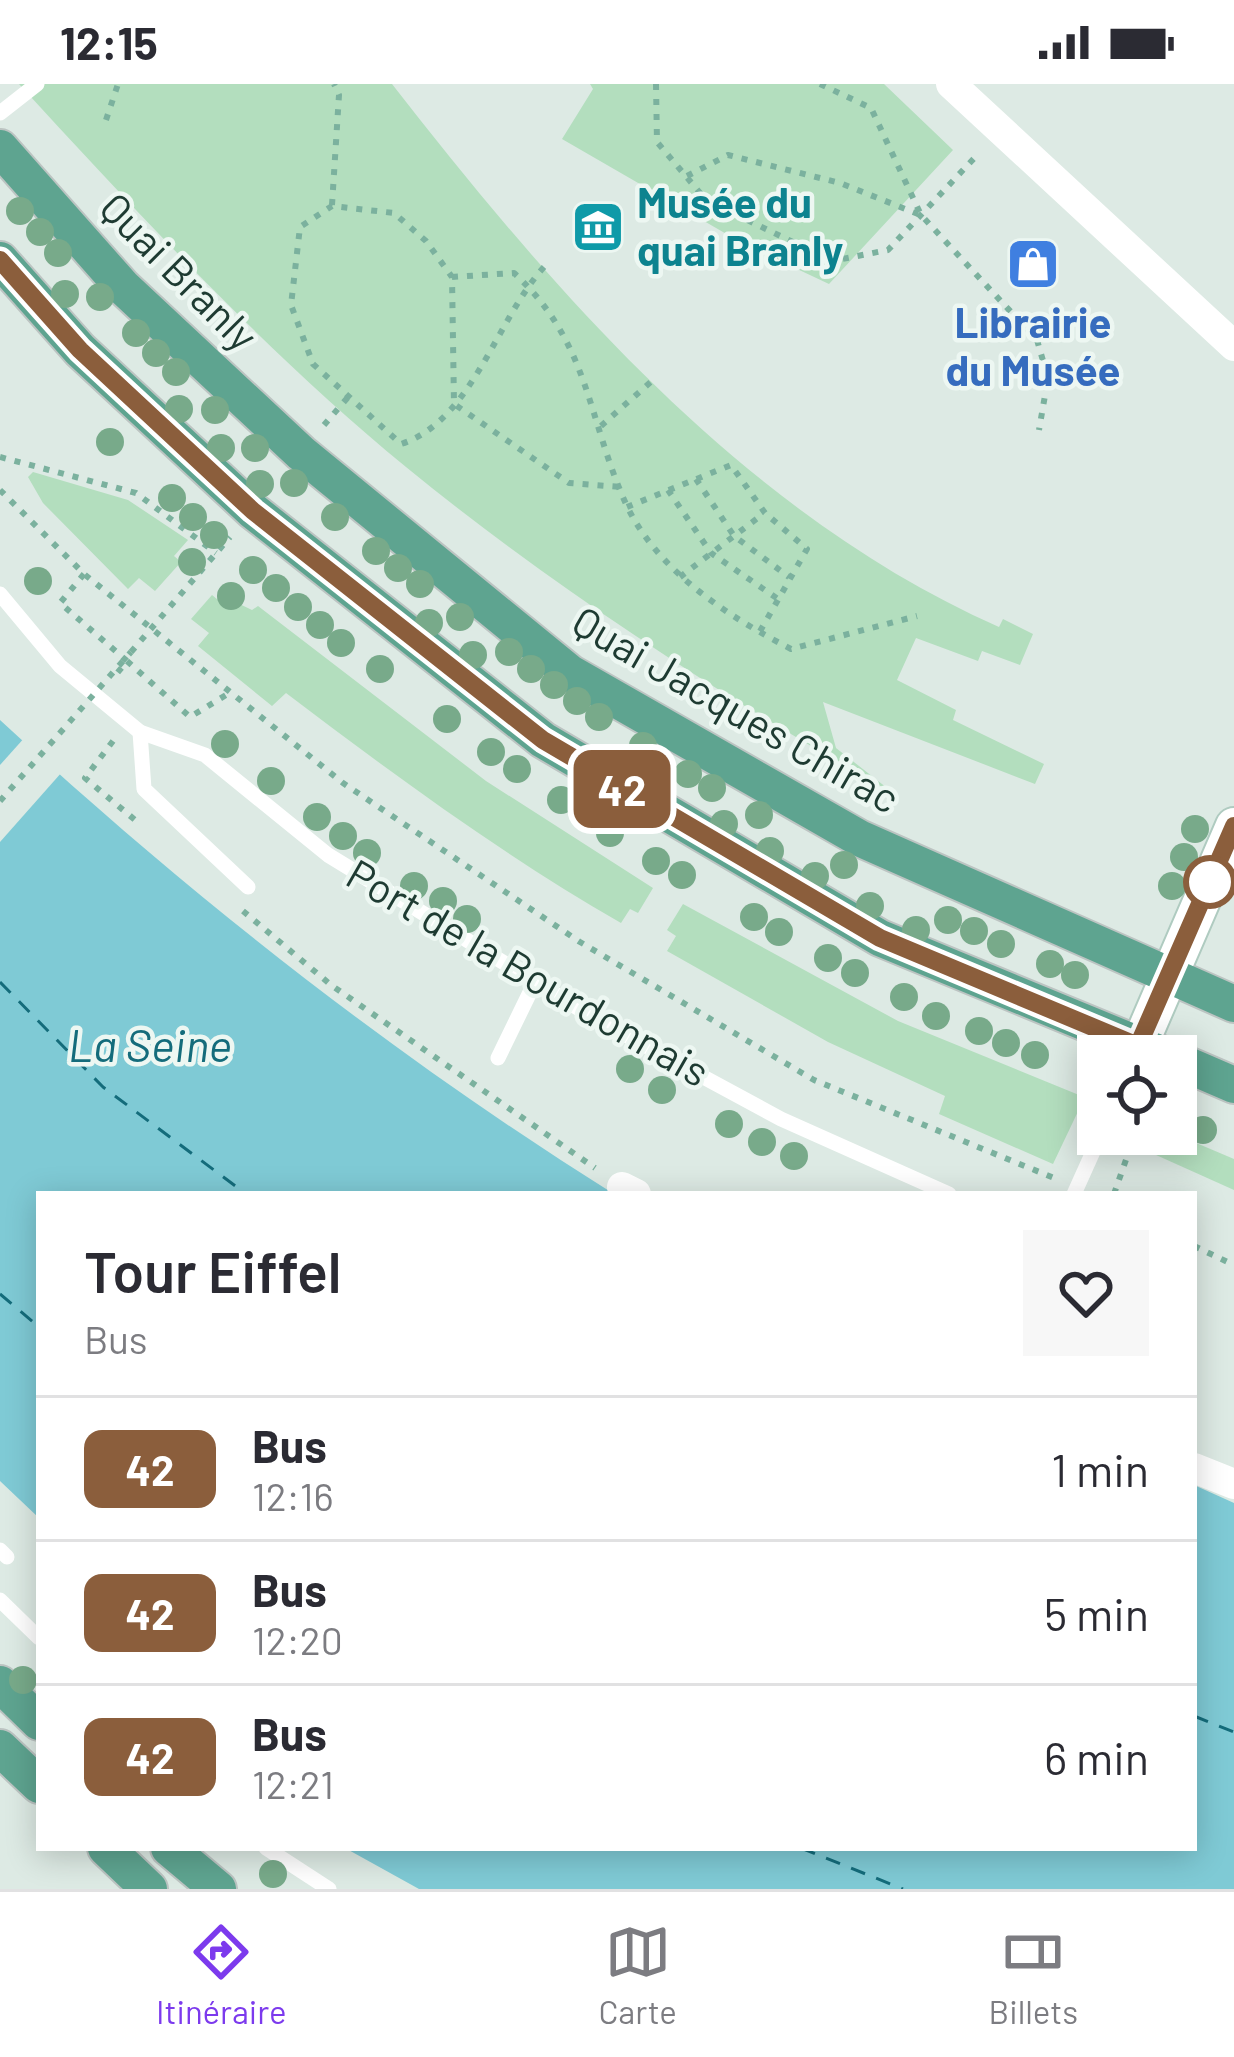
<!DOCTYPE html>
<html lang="fr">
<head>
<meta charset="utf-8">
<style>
	body { margin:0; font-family:Barlow,sans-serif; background:#f7f7f7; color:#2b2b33; height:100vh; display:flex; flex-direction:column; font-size:45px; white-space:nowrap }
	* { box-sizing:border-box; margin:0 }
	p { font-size:39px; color:#7c7c81 }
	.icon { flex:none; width:66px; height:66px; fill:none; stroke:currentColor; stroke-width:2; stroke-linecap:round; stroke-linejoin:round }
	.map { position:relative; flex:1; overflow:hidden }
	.details { position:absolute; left:36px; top:1107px; width:1161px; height:660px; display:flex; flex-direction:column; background:#fff; border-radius:0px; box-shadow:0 6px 30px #0003 }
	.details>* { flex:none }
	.badge { padding:0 24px; border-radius:18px; font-size:42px; line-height:78px }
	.controls { position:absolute; left:1077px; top:951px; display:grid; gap:24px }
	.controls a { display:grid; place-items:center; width:120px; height:120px; border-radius:0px; background:#fff; box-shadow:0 6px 30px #0003; font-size:60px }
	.map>.badge { position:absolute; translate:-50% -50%; box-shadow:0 0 0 6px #fff }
	.round { display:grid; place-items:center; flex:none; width:126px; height:126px; border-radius:0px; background:#f7f7f7 }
	.summary { display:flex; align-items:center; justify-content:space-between; height:204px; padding:0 48px }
	h1 { font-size:57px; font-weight:600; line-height:90px }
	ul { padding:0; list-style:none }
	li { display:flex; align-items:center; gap:36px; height:144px; padding:0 48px; border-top:3px solid #e1e1e2 }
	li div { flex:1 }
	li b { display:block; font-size:45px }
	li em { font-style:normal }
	li .badge { min-width:132px; font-weight:700; text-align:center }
	.status { display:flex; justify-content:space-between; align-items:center; height:84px; padding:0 60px; background:#fff; direction:ltr }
	.status svg { height:33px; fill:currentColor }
	.tabs { display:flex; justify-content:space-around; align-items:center; height:168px; border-top:3px solid #e1e1e2; background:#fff; font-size:33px; color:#7c7c81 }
	.tabs a { display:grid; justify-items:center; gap:6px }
	.tabs .on { color:#7c3aed }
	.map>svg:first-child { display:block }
	.green { fill:#b3debe }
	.water { fill:#7fcad5 }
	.pier { fill:#ddeae4 }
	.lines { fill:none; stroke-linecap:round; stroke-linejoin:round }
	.ferry { stroke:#146c7b; stroke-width:3; stroke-dasharray:15 12; stroke-linecap:butt }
	.secondary-casing { stroke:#afcbc0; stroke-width:40 }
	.primary-casing { stroke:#bcc4c2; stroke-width:40 }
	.path { stroke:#7bb19e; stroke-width:6; stroke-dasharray:6 9; stroke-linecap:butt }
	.lane { stroke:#fff; stroke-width:15 }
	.street { stroke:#fff; stroke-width:30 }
	.secondary { stroke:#fff; stroke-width:36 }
	.primary { stroke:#5ea490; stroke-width:36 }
	.path-bridge { stroke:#7bb19e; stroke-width:6; stroke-dasharray:6 9; stroke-linecap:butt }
	.tree { fill:#78aa8a }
	.line-casing { stroke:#fff; stroke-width:27 }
	.line { stroke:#8b5e3c; stroke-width:18 }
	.stop-dot { fill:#fff; stroke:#8b5e3c; stroke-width:6 }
	.labels { text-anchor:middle; stroke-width:9; stroke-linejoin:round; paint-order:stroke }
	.culture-label { font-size:42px; font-weight:bold; fill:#0d838f; stroke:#edf7f2; text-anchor:start }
	.street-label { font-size:42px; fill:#1e3b32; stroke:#edf7f2 }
	.shop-label { font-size:42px; font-weight:bold; fill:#366cbe; stroke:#edf7f2 }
	.water-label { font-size:45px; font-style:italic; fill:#146c7b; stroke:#edf7f2 }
</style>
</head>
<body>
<div class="status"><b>12:15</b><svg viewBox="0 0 49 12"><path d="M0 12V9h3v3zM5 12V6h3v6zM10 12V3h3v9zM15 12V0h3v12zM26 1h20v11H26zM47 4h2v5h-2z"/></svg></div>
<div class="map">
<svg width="1234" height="1805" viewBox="0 0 1234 1805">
	<rect width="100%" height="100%" fill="#ddeae4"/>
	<!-- green -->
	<g class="green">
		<path d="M19,0H392C557,212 748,432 999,543L1003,535L1033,550L1020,581L982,567L978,577L916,554L897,596L956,626L953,636L1044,680L1035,700L823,618L836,664L896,711C724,614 559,508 406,383C265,267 142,134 19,0Z"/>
		<polygon points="590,0 884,0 953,66 829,200 742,159 562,55 593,5"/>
		<polygon points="33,388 128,416 188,456 174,472 181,478 155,507 139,494 128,505 43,419 28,393"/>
		<path d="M212,511L223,520L229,515L252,526L258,522L486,697L653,804L638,829L630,825L621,839C503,771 394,691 286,609L272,622L198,562L209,549L191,535Z"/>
		<polygon points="683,820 898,937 1079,1011 1082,1019 1053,1080 939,1030 945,1012 828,958 667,867 676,852 667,846"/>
		<polygon points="1139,1050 1175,1050 1234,1075 1234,1106 1136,1062"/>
	</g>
	<!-- water -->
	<g class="water">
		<path d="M0,636C189,811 395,973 614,1110H39V1434L0,1397Z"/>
		<polygon points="1194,1401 1234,1419 1234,1805 419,1805 345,1764 1194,1764"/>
	</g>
	<!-- pier -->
	<polygon class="pier" points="26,652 62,688 0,758 0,681"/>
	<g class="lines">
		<!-- ferry -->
		<g class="ferry">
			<polyline points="0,898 103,1003 246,1110"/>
			<polyline points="0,1210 39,1243"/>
			<polyline points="1194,1632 1234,1648"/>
			<polyline points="801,1764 903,1805"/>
		</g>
		<!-- secondary casing -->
		<g class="secondary-casing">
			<polyline id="secondary" points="1139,962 1234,742"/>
		</g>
		<!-- primary casing -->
		<g class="primary-casing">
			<g id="primary">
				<polyline points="0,64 123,203 301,369 570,589 859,754 1234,920"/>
				<polyline points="0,176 80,266 253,427 543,656 880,854 1166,972"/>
				<polyline points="1176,976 1234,1001"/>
				<polyline points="0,1600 39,1638"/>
				<polyline points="0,1664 39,1701"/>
				<polyline points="106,1764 149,1805"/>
				<polyline points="169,1764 218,1805"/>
			</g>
		</g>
		<!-- path -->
		<g class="path">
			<polyline points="656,0 657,58 706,116 832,177 888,166 979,69"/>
			<polyline points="820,0 871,24 921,131 1037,256 1048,294 1039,346"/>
			<polyline points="106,36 118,0"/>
			<polyline points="687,92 728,71 840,99 918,130"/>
			<polyline points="332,121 339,11 334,0"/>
			<polyline points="786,180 804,164"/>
			<path d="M544,183C496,236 472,337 401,360L313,280L291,221L300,143L332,122L394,129L426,157L452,193L454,320L569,399L621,403"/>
			<path d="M452,193L514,189C590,259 587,334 626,420C657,487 729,533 791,565L917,532"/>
			<polyline points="324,341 349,312"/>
			<polyline points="601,342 654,295"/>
			<polyline points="0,373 136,409 216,469"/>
			<polyline points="696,395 734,452 789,493"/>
			<polyline points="0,406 84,490 343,699 580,858 814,996 1054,1094"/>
			<polyline points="668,406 711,469 778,515"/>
			<polyline points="627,423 731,381 765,429 807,465 759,549"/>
			<polyline points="84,490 60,519 127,577 114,593"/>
			<polyline points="680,493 763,430"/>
			<polyline points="131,568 230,453"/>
			<polyline points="127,577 190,633 231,608"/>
			<polyline points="113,657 85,694 141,741"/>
			<polyline points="243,827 331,901 595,1084"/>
			<polyline points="1114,1110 1135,1050"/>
			<polyline points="1194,1162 1234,1181"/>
		</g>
		<!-- lane -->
		<g class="lane">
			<polyline points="0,29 37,0"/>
			<polyline points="0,510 60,582 140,648 205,671 328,771 594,934 781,1035 949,1110"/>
			<polyline points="140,648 144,705 248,803"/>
			<polyline points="498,974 534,900"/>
			<polyline points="1074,1110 1101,1050"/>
			<polyline points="0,1466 7,1473"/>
			<polyline points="0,1516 39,1554"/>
			<polyline points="266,1764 329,1805"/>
		</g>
		<!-- street -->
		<g class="street">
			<polyline points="951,0 1234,262"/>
			<polyline points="622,1103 636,1110"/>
			<polyline points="1194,1384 1234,1400"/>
		</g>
		<!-- secondary -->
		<use href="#secondary" class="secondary"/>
		<!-- primary -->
		<use href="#primary" class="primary"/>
		<!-- path-bridge -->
		<polyline class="path-bridge" points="0,717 131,568"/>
	</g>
	<!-- trees -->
	<g class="tree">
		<circle cx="20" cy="127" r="14"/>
		<circle cx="40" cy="148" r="14"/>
		<circle cx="58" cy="169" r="14"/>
		<circle cx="65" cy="210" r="14"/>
		<circle cx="100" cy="213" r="14"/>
		<circle cx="136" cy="249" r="14"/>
		<circle cx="156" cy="269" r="14"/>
		<circle cx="176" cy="288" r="14"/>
		<circle cx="179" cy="325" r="14"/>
		<circle cx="215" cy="326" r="14"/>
		<circle cx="110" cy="358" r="14"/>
		<circle cx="221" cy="364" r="14"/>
		<circle cx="255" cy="364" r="14"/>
		<circle cx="294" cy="399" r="14"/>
		<circle cx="260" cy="400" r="14"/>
		<circle cx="172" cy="414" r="14"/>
		<circle cx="193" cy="433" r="14"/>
		<circle cx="335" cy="433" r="14"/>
		<circle cx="214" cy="451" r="14"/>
		<circle cx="376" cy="467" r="14"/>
		<circle cx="192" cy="478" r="14"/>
		<circle cx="398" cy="484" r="14"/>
		<circle cx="253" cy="486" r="14"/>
		<circle cx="38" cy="497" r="14"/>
		<circle cx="420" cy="500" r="14"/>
		<circle cx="276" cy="504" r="14"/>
		<circle cx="231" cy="512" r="14"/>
		<circle cx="298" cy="523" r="14"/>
		<circle cx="460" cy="533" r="14"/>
		<circle cx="429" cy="539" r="14"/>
		<circle cx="320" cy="541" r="14"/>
		<circle cx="341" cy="559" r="14"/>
		<circle cx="509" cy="568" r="14"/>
		<circle cx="473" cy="571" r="14"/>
		<circle cx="380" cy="585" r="14"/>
		<circle cx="531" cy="585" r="14"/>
		<circle cx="554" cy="601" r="14"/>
		<circle cx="577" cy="617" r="14"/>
		<circle cx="599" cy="633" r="14"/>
		<circle cx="447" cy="635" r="14"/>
		<circle cx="225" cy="660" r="14"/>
		<circle cx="643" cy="662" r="14"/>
		<circle cx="491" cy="668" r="14"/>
		<circle cx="517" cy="685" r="14"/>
		<circle cx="688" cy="690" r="14"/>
		<circle cx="653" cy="695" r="14"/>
		<circle cx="271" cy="697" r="14"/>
		<circle cx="712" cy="704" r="14"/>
		<circle cx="561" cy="716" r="14"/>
		<circle cx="759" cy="731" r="14"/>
		<circle cx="317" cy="733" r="14"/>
		<circle cx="586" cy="733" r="14"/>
		<circle cx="724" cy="740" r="14"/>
		<circle cx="1195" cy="745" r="14"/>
		<circle cx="610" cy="749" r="14"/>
		<circle cx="343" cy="752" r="14"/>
		<circle cx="770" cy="767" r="14"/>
		<circle cx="367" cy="769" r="14"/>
		<circle cx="1184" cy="773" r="14"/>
		<circle cx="656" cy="777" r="14"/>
		<circle cx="844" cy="781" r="14"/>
		<circle cx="682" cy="791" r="14"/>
		<circle cx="815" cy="792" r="14"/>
		<circle cx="414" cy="802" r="14"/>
		<circle cx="1172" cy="802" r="14"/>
		<circle cx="443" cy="817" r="14"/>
		<circle cx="870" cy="822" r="14"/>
		<circle cx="754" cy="833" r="14"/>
		<circle cx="467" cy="835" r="14"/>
		<circle cx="948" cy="836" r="14"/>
		<circle cx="916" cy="846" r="14"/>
		<circle cx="974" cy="847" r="14"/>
		<circle cx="779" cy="848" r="14"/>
		<circle cx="1001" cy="860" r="14"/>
		<circle cx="828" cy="874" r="14"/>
		<circle cx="1050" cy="880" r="14"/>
		<circle cx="855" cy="889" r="14"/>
		<circle cx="1075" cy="891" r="14"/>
		<circle cx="904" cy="913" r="14"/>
		<circle cx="936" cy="932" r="14"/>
		<circle cx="979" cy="947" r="14"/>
		<circle cx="1006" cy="959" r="14"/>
		<circle cx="1035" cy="971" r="14"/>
		<circle cx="630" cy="985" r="14"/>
		<circle cx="662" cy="1006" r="14"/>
		<circle cx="729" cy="1040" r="14"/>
		<circle cx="1203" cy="1046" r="14"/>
		<circle cx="762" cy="1058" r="14"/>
		<circle cx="794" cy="1072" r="14"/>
		<circle cx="23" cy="1596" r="14"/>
		<circle cx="273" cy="1790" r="14"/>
	</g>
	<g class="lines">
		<!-- line casing -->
		<g class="line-casing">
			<polyline id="line" points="0,176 80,266 253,427 543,656 880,854 1138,962 1234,742"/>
		</g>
		<!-- line -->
		<use href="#line" class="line"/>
	</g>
	<!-- icons -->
	<defs>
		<g id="museum-square" transform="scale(2.7)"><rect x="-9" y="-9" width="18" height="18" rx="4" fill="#0f9aa8" stroke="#edf7f2"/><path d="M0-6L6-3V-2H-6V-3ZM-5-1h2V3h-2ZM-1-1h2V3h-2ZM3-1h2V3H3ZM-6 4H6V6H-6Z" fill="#fff"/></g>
		<g id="shop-square" transform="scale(2.7)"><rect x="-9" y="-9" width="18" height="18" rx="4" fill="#3f7fe0" stroke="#edf7f2"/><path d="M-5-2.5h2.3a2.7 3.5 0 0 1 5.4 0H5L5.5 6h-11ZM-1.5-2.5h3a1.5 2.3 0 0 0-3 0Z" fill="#fff"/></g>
	</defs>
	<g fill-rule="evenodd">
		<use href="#museum-square" x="598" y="143"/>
		<use href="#shop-square" x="1033" y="180"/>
	</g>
	<!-- markers -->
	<circle class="stop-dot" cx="1210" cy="798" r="24"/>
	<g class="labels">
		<!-- culture labels -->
		<g class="culture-label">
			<text x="637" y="134">Musée du<tspan x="637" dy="48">quai Branly</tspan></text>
		</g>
		<!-- street labels -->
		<g class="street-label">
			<text transform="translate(179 188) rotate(45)" y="15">Quai Branly</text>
			<text transform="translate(736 626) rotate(30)" y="15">Quai Jacques Chirac</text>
			<text transform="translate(528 889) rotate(30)" y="15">Port de la Bourdonnais</text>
		</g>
		<!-- shop labels -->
		<g class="shop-label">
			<text x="1033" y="254">Librairie<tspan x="1033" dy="48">du Musée</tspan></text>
		</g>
		<!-- water labels -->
		<g class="water-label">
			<text x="150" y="978">La Seine</text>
		</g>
	</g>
</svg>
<div class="controls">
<a><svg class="icon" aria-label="locate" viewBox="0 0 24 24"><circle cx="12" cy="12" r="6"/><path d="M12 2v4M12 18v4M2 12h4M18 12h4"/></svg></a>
</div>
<b class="badge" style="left:622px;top:705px;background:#8b5e3c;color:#fff">42</b>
<section class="details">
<div class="summary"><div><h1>Tour Eiffel</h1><p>Bus</p></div><a class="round"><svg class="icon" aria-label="heart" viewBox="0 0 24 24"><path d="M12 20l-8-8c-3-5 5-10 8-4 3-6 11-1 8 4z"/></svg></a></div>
<ul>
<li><span class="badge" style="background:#8b5e3c;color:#fff">42</span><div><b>Bus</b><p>12:16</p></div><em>1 min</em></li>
<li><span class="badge" style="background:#8b5e3c;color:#fff">42</span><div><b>Bus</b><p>12:20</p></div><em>5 min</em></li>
<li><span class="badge" style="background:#8b5e3c;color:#fff">42</span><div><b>Bus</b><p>12:21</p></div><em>6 min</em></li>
</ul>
</section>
</div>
<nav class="tabs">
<a class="on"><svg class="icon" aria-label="directions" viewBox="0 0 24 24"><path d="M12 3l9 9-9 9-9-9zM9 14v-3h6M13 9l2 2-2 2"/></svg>Itinéraire</a>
<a><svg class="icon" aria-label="map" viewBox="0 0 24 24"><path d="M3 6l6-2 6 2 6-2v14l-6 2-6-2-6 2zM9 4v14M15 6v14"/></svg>Carte</a>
<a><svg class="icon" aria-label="tickets" viewBox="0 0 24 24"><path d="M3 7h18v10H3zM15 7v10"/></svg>Billets</a>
</nav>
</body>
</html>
